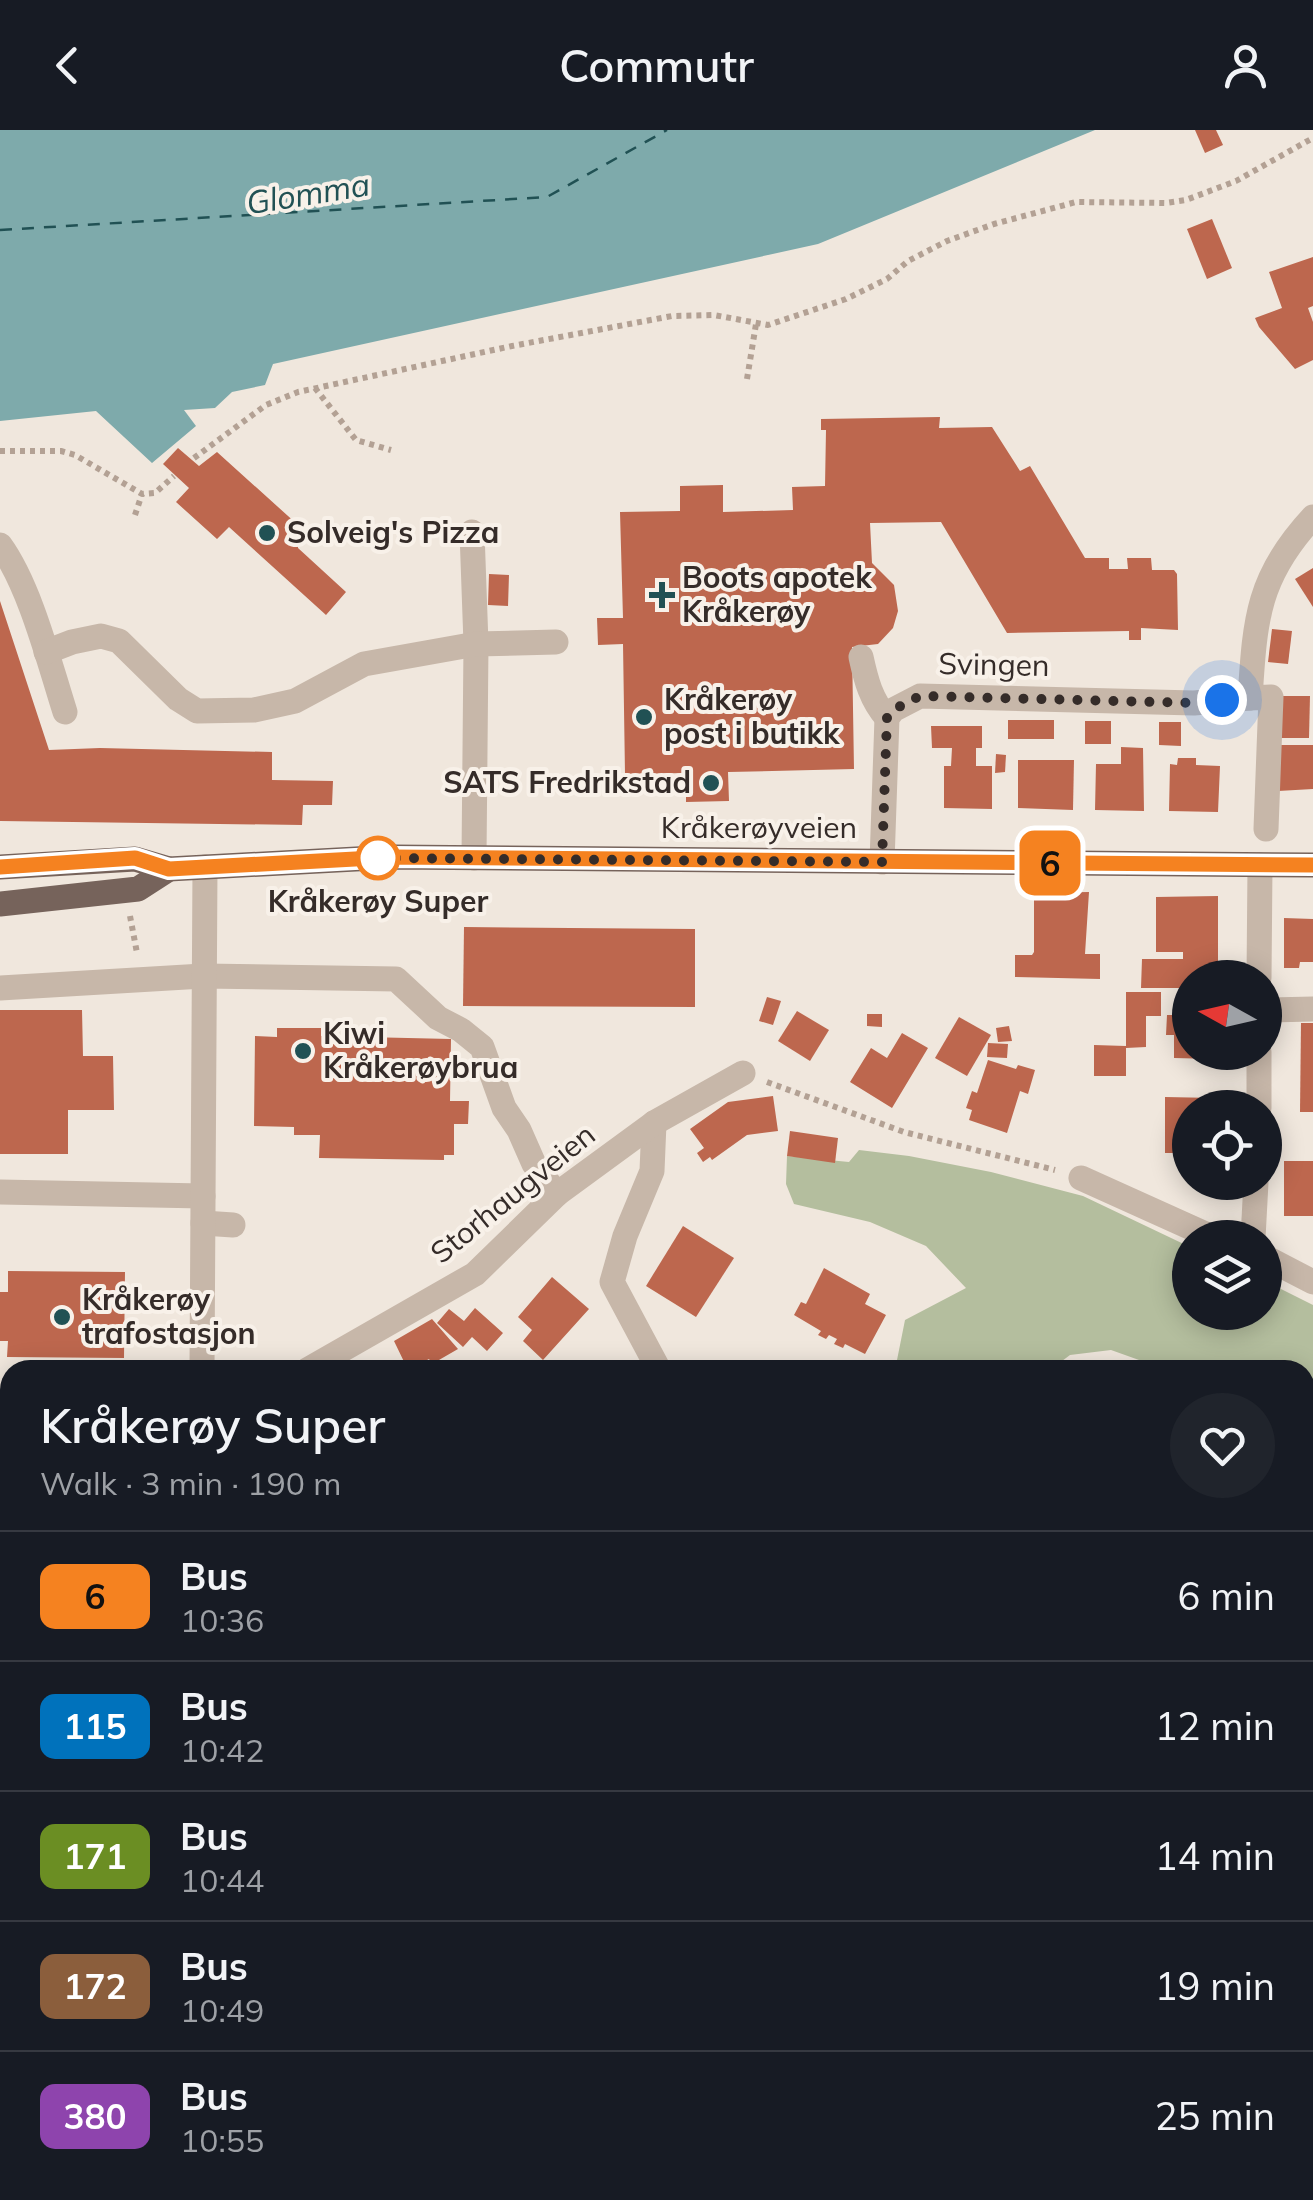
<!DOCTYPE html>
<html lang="en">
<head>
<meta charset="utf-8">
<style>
	body { margin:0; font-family:Mulish,sans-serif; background:#20242c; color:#f1f3f6; height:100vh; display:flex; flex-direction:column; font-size:38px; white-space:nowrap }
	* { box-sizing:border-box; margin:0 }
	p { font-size:32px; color:#9ea1a6 }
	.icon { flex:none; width:55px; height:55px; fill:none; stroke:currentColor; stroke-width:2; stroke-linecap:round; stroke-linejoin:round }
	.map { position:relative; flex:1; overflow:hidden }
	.details { position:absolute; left:0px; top:1230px; width:1315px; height:840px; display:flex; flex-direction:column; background:#171b24; border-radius:30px 30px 0 0; box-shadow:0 5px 25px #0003 }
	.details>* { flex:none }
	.badge { padding:0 20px; border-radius:15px; font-size:35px; line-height:65px }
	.needle { width:65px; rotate:278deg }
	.controls { position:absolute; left:1172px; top:830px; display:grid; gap:20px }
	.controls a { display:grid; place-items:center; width:110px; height:110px; border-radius:50%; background:#171b24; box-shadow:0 5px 25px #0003; font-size:50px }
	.you { position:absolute; width:50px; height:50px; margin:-25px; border:8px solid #fff; border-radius:50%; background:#1a73e8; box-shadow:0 0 0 15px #1a73e833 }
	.map>.badge { position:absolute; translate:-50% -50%; box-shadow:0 0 0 5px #fff }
	.round { display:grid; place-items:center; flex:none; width:105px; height:105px; border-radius:52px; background:#20242c }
	.head { display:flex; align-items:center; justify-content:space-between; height:170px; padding:0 40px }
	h1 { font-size:48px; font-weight:600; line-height:75px }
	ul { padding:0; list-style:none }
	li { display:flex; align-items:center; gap:30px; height:130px; padding:0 40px; border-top:2px solid #363941 }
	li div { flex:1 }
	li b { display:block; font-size:38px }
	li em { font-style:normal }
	li .badge { min-width:110px; font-weight:700; text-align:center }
	header { display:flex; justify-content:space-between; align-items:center; height:130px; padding:0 40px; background:#171b24; font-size:45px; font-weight:600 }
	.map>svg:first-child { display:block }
	.green { fill:#b4be9e }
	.water { fill:#7eaaab }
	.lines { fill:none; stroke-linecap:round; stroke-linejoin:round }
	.ferry { stroke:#215154; stroke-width:2.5; stroke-dasharray:12 10; stroke-linecap:butt }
	.building { fill:#bd674e }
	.path { stroke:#b3a194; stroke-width:6; stroke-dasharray:5 5; stroke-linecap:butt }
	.minor { stroke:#c7b7a9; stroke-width:25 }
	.major { stroke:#76635b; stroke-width:25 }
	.line-casing { stroke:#fff; stroke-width:22 }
	.line { stroke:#f58220; stroke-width:15 }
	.walk { stroke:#352c29; stroke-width:10; stroke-dasharray:0 18 }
	.poi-dot { fill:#215154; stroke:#f8f1e9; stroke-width:4 }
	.stop-dot { fill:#fff; stroke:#f58220; stroke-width:5 }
	.labels { text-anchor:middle; stroke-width:8; stroke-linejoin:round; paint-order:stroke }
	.poi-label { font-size:30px; font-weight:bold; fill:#352c29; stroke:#f8f1e9; text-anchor:start }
	.street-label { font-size:30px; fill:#352c29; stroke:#f8f1e9 }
	.stop-label { font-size:30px; font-weight:bold; fill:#352c29; stroke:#f8f1e9 }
	.water-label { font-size:32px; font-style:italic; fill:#215154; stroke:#f8f1e9 }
</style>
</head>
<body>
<header><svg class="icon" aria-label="back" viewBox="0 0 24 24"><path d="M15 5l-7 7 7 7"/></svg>Commutr<svg class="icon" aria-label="person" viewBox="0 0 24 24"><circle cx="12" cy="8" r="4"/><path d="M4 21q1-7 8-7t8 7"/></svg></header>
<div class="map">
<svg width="1313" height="2070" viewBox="0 0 1313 2070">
	<rect width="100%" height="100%" fill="#f0e7dd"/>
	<!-- green -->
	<g class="green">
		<polygon points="859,1020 909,1026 991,1042 1083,1066 1190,1117 1190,1182 1265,1182 1265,1151 1313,1175 1313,1279 1305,1280 1305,1240 1167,1240 1111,1220 1070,1225 1050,1240 895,1240 905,1190 966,1158 926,1116 870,1092 794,1074 786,1054 787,1026 849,1032"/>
		<polygon points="1313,1716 1313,1968 1305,1973 1305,1727"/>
	</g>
	<!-- water -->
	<polygon class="water" points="0,0 1095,0 818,114 273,234 265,255 232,262 215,278 184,280 196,296 152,333 96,281 0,291"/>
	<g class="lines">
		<!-- ferry -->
		<polyline class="ferry" points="0,100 547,67 667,0"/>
	</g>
	<!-- building -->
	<g class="building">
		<polygon points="1195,0 1216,0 1223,15 1205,23"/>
		<polygon points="1212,89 1232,138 1207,149 1187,99"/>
		<polygon points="1313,127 1313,176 1308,178 1313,192 1313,230 1295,239 1259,197 1255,188 1282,178 1269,142"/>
		<polygon points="940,287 939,298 992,297 1020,341 1030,336 1085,428 1109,428 1109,439 1128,439 1127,428 1151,428 1152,440 1174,440 1177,444 1178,500 1141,498 1141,510 1129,510 1129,501 1007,503 941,392 870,393 872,433 894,455 898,481 893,498 878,514 852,517 854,639 728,642 729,671 686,672 686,643 625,644 623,514 598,515 597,488 623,488 620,382 680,381 680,356 723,355 723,382 793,380 792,357 825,356 826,300 821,300 821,289"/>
		<polygon points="178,318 199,336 217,322 298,395 298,418 346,462 326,485 229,397 217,409 176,372 189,358 163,334"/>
		<polygon points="1313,438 1313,477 1295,449"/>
		<polygon points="489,444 509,445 508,476 488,475"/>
		<polygon points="0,471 49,620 100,618 272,622 272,650 333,651 332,675 303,675 302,695 0,691"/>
		<polygon points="1272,499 1292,501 1288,534 1268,532"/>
		<polygon points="1279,566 1310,566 1309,608 1279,608"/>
		<rect x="1008" y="590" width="46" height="19"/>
		<rect x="1085" y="591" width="26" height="23"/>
		<polygon points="1159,592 1181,592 1181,616 1159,615"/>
		<polygon points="931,596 982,596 982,618 976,618 976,636 992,636 992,679 944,678 944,636 951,636 952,618 932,618"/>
		<polygon points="1279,615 1313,615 1313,659 1278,661"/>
		<polygon points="1121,617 1143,618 1144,681 1095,680 1096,634 1121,634"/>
		<polygon points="996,624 1006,625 1005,642 995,643"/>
		<polygon points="1178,628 1196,628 1196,635 1220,636 1218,682 1169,681 1170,634 1177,635"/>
		<polygon points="1018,630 1074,630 1073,680 1018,678"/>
		<polygon points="1089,762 1085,824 1100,824 1100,849 1015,847 1015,825 1032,825 1034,822 1034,763"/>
		<polygon points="1218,766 1218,848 1190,848 1190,858 1141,858 1142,829 1183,829 1183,822 1156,822 1156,767"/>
		<polygon points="1284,788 1313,789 1313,832 1300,832 1299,838 1284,838"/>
		<polygon points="464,797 695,799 695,877 463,876"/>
		<polygon points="1126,862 1161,862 1161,886 1146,886 1146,917 1126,918"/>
		<polygon points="767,867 781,871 773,895 759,891"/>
		<polygon points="1174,879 1190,879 1190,922 1215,922 1215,929 1174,928 1174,905 1166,905 1167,885 1174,885"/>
		<polygon points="0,880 82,880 83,926 113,926 114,980 68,980 68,1024 0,1024"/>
		<polygon points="797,881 829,900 810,931 778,911"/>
		<polygon points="867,884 882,884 882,897 867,896"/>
		<polygon points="959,887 991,905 967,946 935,928"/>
		<polygon points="1301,893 1313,893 1313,982 1300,982"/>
		<polygon points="1009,896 1012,911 998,912 996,898"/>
		<polygon points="277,898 321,898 321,906 451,909 450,971 469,971 468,994 454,994 454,1025 444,1025 444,1030 319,1028 320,1005 294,1005 294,997 254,996 255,906 277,907"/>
		<polygon points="902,903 928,918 892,978 850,952 871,918 887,928"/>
		<polygon points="988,913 1008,914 1007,928 987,927"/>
		<polygon points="1094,915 1126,916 1126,946 1094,946"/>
		<polygon points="988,930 1016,939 1018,935 1035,940 1028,964 1020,961 1007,1003 969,990 972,980 966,978 972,961 977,963"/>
		<polygon points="773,966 778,1001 747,1005 712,1030 710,1027 703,1032 697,1023 704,1018 690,999 728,972"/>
		<polygon points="1165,967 1215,968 1215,978 1190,978 1190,1023 1165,1023"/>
		<polygon points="790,1001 838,1008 835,1033 787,1026"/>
		<rect x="1284" y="1031" width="29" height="55"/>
		<polygon points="683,1096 734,1128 696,1187 646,1156"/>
		<polygon points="824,1138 870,1164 865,1174 886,1185 865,1224 845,1214 843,1218 834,1214 837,1209 829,1205 826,1209 818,1205 821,1201 794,1185 801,1172 806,1174"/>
		<polygon points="8,1141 125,1142 124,1228 7,1227 8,1211 0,1211 0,1162 8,1162"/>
		<polygon points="552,1147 589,1179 543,1230 523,1211 532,1200 518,1187"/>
		<polygon points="475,1178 503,1203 487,1221 472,1207 463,1217 437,1193 449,1179 464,1191"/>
		<polygon points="432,1189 458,1219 432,1234 429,1229 408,1240 394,1211"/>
		<polygon points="10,1352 10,1387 0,1387 0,1353"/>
		<polygon points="1305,1466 1313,1476 1313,1496 1309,1499 1305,1499"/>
		<polygon points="0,1514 10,1517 10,1551 5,1571 0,1569"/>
		<polygon points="1305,2032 1313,2041 1313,2053 1305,2060"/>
		<polygon points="342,2060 541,2060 540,2070 349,2070 341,2067"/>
		<polygon points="704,2060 748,2060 745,2070 700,2070"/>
		<polygon points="819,2060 854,2060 851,2070"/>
		<polygon points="991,2060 988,2070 902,2070 904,2063 896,2061"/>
		<polygon points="1209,2060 1305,2060 1293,2070 1204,2070 1201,2067"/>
	</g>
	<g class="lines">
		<!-- path -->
		<g class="path">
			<polyline points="747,249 756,194"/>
			<polyline points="315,258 356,310 391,320"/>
			<polyline points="0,321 61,321 75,325 142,364 155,363 174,346"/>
			<polyline points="194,328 266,275 298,262 512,216 672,186 714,185 768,195 846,169 887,149 908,131 947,111 994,94 1076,72 1166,73 1186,70 1236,51 1313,8"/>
			<polyline points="135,385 142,364"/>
			<polyline points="130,786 137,823"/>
			<polyline points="767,952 904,1002 1055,1040"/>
		</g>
		<!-- minor -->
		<g class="minor">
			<polyline points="472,402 476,514 474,728"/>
			<path d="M0,415C30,456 49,532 65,582"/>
			<polyline points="46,522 72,512 101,506 119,511 178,569 197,581 254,580 295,571 364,534 476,514 556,512"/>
			<path d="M861,527C866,550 871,570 887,588"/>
			<path d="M1266,699L1271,567L1250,568C1255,490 1257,447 1313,387"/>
			<polyline points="882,732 887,588 893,580 920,566 1194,573 1250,568"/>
			<polyline points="1259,848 1260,735"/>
			<polyline points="0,858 203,846 396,849 438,888 461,900 482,917 504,978 519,1000 534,1034 557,1064"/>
			<polyline points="1265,880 1313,879"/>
			<polyline points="1259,978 1259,922"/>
			<polyline points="654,993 652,1041 625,1106 612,1152 659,1240"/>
			<polyline points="1081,1048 1214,1108"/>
			<polyline points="0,1062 203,1066"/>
			<polyline points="203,1093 233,1095"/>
			<polyline points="1253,1108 1256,1052"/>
			<polyline points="1265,1127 1313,1152"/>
			<polyline points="202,1240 205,737"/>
			<polyline points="307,1240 475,1144 557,1064 654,993 743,943"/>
			<polyline points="0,1285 10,1284"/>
			<polyline points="0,1693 10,1697"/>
			<polyline points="0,1814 10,1807"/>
			<polyline points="247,2060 255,2070"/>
			<polyline points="788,2060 804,2070"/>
			<polyline points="1021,2060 1025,2070"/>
			<polyline points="618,2070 632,2060"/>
		</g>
		<!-- major -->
		<g class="major">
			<polyline points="0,737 135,729 169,739 393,727 1313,735"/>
			<polyline points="0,774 138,759 169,739"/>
		</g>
	</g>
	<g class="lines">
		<!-- line casing -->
		<g class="line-casing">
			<polyline id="line" points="0,737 135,728 169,739 392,727 1313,735"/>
		</g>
		<!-- line -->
		<use href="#line" class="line"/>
		<!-- walk -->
		<polyline class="walk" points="378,728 882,732 887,588 893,580 920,566 1194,573 1222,570"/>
	</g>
	<!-- markers -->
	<g class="poi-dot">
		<circle cx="267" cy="403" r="10"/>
		<path d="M657 450h10v10h10v10h-10v10h-10v-10h-10v-10h10z"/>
		<circle cx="644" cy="587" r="10"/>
		<circle cx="711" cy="653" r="10"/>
		<circle cx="303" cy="921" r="10"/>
		<circle cx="62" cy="1187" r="10"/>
	</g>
	<circle class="stop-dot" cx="378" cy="728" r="20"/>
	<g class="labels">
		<!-- poi labels -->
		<g class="poi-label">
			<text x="287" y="413">Solveig's Pizza</text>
			<text x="682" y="458">Boots apotek<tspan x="682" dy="34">Kråkerøy</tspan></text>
			<text x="664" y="580">Kråkerøy<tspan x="664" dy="34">post i butikk</tspan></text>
			<text x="691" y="663" text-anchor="end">SATS Fredrikstad</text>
			<text x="323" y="914">Kiwi<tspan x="323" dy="34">Kråkerøybrua</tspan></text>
			<text x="82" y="1180">Kråkerøy<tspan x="82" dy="34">trafostasjon</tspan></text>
		</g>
		<!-- street labels -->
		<g class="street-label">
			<text transform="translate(994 535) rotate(1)" y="10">Svingen</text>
			<text x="759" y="708">Kråkerøyveien</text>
			<text transform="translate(513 1064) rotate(-39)" y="10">Storhaugveien</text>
		</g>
		<!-- stop labels -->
		<g class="stop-label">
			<text x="378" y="782">Kråkerøy Super</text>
		</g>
		<!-- water labels -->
		<g class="water-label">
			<text transform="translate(308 64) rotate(-9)" y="11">Glomma</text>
		</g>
	</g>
</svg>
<div class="controls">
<a><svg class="needle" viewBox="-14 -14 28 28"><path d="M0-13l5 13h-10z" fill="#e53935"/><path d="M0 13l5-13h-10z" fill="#9ea1a6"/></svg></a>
<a><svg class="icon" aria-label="locate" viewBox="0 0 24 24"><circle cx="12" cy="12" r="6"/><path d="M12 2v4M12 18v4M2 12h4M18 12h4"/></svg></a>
<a><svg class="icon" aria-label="layers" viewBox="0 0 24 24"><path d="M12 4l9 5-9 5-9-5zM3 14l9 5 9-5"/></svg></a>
</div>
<div class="you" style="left:1222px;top:570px"></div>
<b class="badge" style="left:1050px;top:733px;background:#f58220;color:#111">6</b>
<section class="details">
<div class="head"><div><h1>Kråkerøy Super</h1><p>Walk · 3 min · 190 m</p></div><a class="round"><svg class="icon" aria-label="heart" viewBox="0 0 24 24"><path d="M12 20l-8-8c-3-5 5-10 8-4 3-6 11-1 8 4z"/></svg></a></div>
<ul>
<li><span class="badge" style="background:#f58220;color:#111">6</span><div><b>Bus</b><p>10:36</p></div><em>6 min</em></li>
<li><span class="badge" style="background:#0072bc;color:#fff">115</span><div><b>Bus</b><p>10:42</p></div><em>12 min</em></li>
<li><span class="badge" style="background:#6b8e23;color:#fff">171</span><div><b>Bus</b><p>10:44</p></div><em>14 min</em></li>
<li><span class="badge" style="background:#8b5e3c;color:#fff">172</span><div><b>Bus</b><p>10:49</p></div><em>19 min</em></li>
<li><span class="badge" style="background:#8e44ad;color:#fff">380</span><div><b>Bus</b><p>10:55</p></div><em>25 min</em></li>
</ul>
</section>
</div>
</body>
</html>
